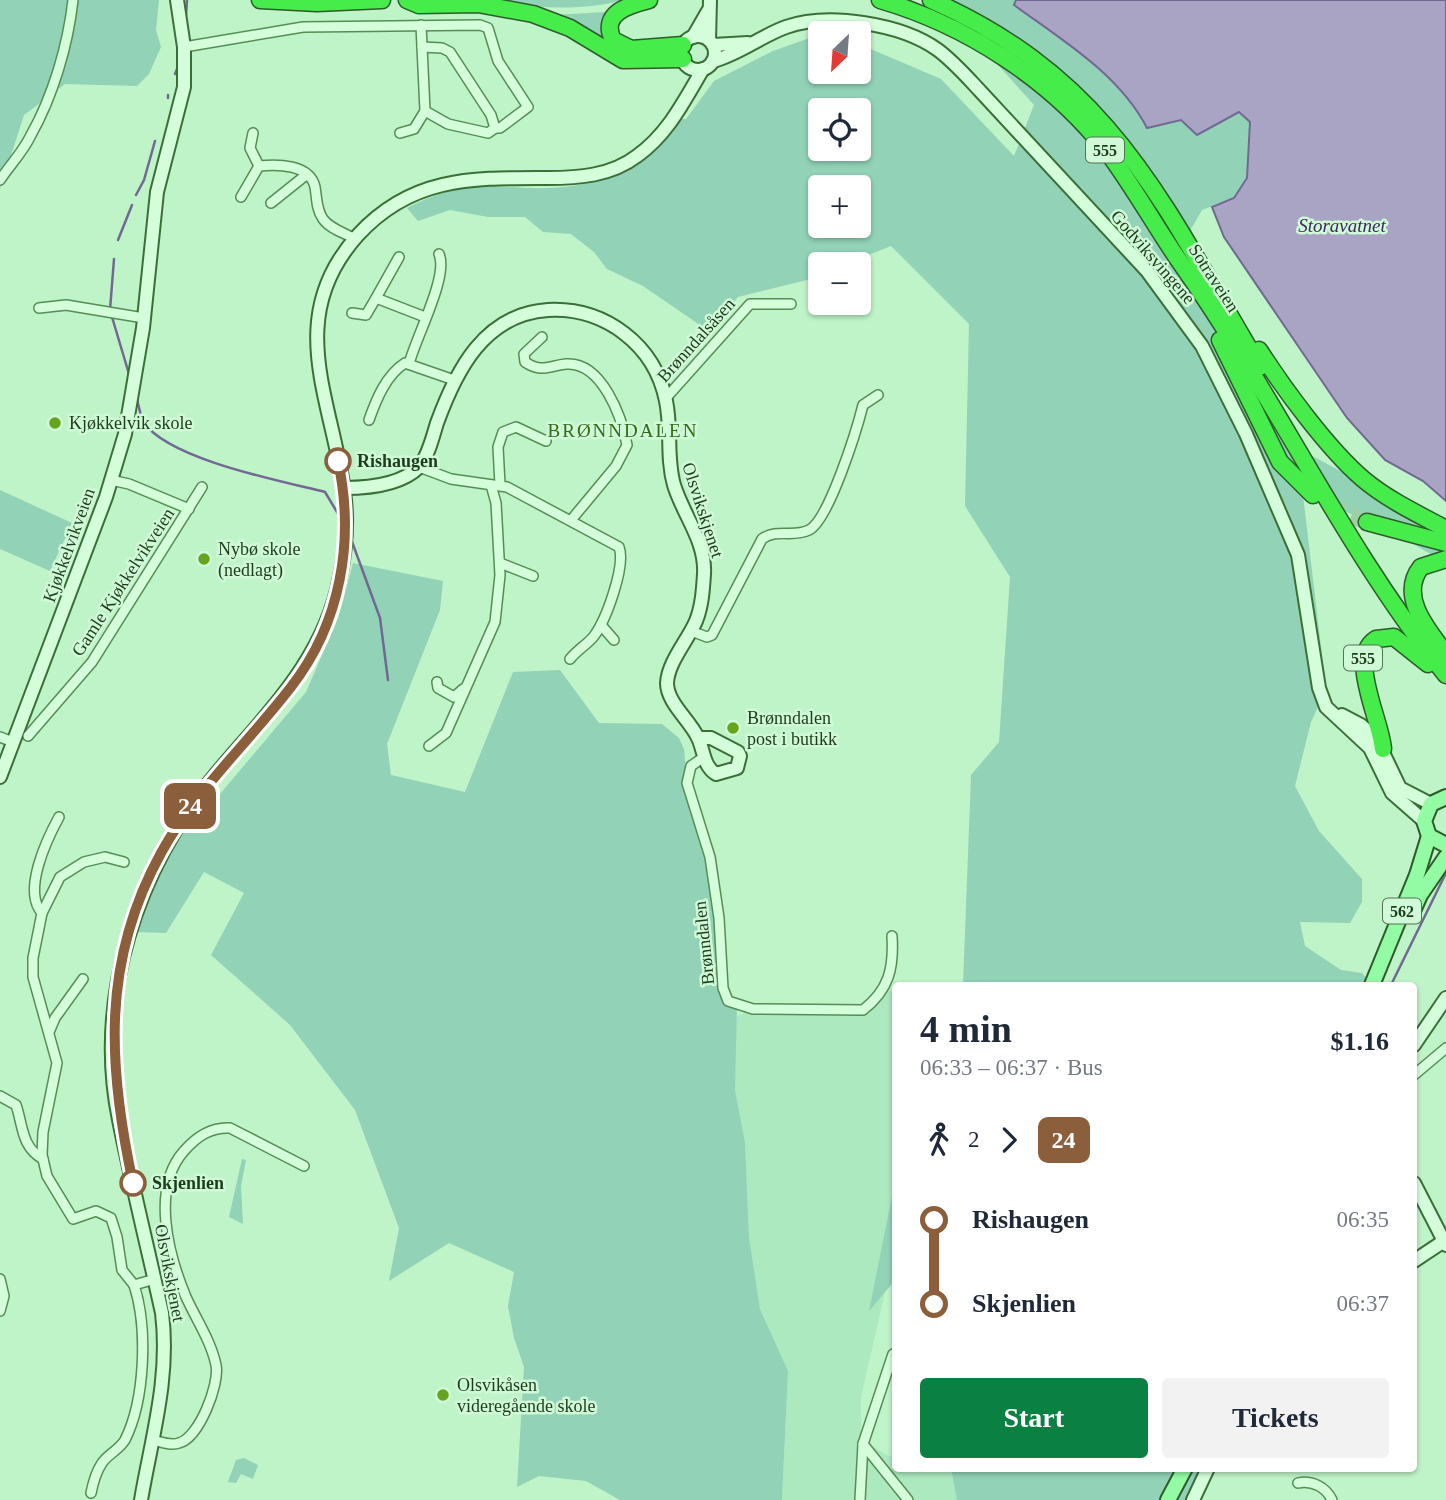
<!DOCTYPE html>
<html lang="en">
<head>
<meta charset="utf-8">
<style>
	body { margin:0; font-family:"Times New Roman",serif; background:#f2f2f3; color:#1f2937; height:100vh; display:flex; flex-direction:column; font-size:26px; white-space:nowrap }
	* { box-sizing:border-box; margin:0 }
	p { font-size:23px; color:#747a83 }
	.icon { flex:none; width:38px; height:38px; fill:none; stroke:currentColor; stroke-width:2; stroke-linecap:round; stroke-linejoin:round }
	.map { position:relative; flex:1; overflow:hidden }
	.panel { position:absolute; left:892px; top:982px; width:525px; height:490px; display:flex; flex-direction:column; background:#fff; border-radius:7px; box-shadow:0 2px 5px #0004 }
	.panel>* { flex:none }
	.badge { padding:0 14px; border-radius:10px; font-size:24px; line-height:46px }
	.needle { width:46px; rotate:205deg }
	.tools { position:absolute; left:808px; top:21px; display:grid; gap:14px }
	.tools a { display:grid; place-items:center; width:63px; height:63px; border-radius:7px; background:#fff; box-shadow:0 2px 5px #0004; font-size:35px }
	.map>.badge { position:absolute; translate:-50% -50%; box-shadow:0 0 0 4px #fff }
	.legs { display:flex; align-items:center; gap:10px; height:77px; padding:0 28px; font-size:23px }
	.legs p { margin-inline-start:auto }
	.head { display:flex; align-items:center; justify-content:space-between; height:119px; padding:0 28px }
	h1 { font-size:38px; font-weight:800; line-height:52px }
	.action { display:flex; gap:14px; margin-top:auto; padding:14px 28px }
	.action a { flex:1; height:80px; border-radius:7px; background:#0b8043; color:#fff; font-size:28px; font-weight:800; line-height:80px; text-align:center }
	.action a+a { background:#f2f2f3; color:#1f2937 }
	ul { padding:0 28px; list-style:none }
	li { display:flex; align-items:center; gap:24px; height:84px; font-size:26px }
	li i { display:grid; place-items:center; width:10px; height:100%; margin:0 9px; background:currentColor }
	li i::after { content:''; width:18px; height:18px; margin:-9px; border:5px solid; border-radius:50%; background:#fff }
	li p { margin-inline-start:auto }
	li:first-child i { background:linear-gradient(#0000 50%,currentColor 0) }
	li:last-child i { background:linear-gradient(currentColor 50%,#0000 0) }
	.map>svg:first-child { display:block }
	.farmland { fill:#ace9bf }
	.green { fill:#92d2b7; fill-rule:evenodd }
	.water { fill:#a9a3c4; stroke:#726993; stroke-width:2 }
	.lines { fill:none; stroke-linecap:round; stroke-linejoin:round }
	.stream { stroke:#726993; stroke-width:2.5 }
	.highway-tunnel { stroke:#9fcea5; stroke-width:16; stroke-dasharray:16 8; stroke-linecap:butt }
	.street-casing { stroke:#558e55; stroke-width:12 }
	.secondary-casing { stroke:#3a7038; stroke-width:16 }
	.primary-casing { stroke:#2d5b2a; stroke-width:18 }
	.highway-casing { stroke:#2d5b2a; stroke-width:19 }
	.street { stroke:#d4fdda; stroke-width:9 }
	.secondary { stroke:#d4fdda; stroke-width:12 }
	.primary { stroke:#92fba3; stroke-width:14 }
	.highway { stroke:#46ec4a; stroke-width:16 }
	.line-1-casing { stroke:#fff; stroke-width:16 }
	.line-1 { stroke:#8b5e3c; stroke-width:10 }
	.poi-dot { fill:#66a41e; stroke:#d0f9d7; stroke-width:2.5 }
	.stop-1-dot { fill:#fff; stroke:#8b5e3c; stroke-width:3.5 }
	.labels { text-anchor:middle; stroke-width:5; stroke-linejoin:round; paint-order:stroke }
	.shield { fill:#d0f9d7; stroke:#537553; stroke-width:2 }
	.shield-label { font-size:16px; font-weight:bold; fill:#1d3c1b }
	.street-label { font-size:18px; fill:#1d3c1b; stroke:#d0f9d7 }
	.poi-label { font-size:18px; fill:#1d3c1b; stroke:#d0f9d7; text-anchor:start }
	.stop-label { font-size:18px; font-weight:bold; fill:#1d3c1b; stroke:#d0f9d7; text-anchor:start }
	.water-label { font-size:19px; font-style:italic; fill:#3e295d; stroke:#d0f9d7 }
	.neighbourhood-label { font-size:19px; letter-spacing:2px; fill:#326d16; stroke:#d0f9d7 }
</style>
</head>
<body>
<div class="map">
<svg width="1446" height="1500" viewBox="0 0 1446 1500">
	<rect width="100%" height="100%" fill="#bff3c8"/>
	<!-- farmland -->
	<polygon class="farmland" points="896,991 896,1244 861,1397 861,1440 891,1457 896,1442 896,1468 1097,1468 1019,1500 782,1500 788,1372 760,1309 749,1237 745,1142 735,1090 736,1017 753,1009 863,1010 882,992"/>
	<!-- green -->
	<g class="green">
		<polygon points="0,0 159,0 156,30 161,47 149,74 137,86 65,84 24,115 0,189"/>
		<path d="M494,0H624C581,11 537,9 494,0Z"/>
		<path d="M940,0H1016L1014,5C1062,40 1119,74 1147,128L1181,120L1197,135L1239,112L1250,122L1248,178L1234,198L1202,210L1191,229L1225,316L1291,445L1446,526V563L1384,527L1303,495L1326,689L1311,722L1295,786L1319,831L1362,879V902L1350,923L1300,922L1305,946L1341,970L1362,973L1372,985H963L971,775L999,742L1010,577L965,506L969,324L891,246L846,264H821V275L811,279L738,297L710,332L643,286L607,269L594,252L571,234L543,232L525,217H488L450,210L418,221L407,208C427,198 445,190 467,187C494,184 521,189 547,188C602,187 649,165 678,119H686L714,81L773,51L821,34V72H859V44L941,79L1014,156L1034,105ZM821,110H859V149H821ZM821,187H859V226H821Z"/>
		<path d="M605,12C597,29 603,36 613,51L553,15Z"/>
		<polygon points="0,490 72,523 50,571 0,549"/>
		<polygon points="353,563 443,581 440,610 387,744 391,775 465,792 513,672 560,670 599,723 662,724 679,738 684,749 687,783 710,857 723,988 737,1005 735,1090 745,1142 749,1237 760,1309 788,1371 782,1500 620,1500 586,1481 539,1476 517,1487 524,1367 514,1338 508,1306 514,1272 449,1243 389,1281 399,1228 355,1110 290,1025 211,955 244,893 204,872 166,933 136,932 147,900 176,838 215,800 306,692 338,618"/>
		<polygon points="242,1159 246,1160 241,1186 243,1224 229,1217"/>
		<polygon points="896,1176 896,1279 869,1311"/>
		<polygon points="244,1458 258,1465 253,1479 241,1474 236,1483 228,1482 236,1460"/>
		<polygon points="951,1468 1214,1468 1201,1500 957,1500"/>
	</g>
	<!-- water -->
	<path class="water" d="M1016,0H1446V501L1423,481L1385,460L1347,418L1224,237L1212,207L1234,198L1247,178L1250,122L1239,112L1197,135L1181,120L1147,128C1119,74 1062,40 1014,5Z"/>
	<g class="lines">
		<!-- stream -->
		<g class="stream">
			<polyline points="186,16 187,0"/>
			<polyline points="175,74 179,64"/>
			<polyline points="168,98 168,95"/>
			<polyline points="136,195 144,180 155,141"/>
			<polyline points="118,240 132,205"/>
			<polyline points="110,310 114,259"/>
			<polyline points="112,317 129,374"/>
			<path d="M136,397C139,404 140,417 144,423C171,460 281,481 325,492L340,517"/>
			<polyline points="351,539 380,618 388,680"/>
			<polyline points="1391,985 1446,873"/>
		</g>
		<!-- highway-tunnel -->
		<polyline class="highway-tunnel" points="1329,507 1367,522"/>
		<!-- street casing -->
		<g class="street-casing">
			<g id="street">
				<polyline points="184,47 303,27 480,25 488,28 498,61 528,107 500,128 495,128"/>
				<polyline points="422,47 442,48 450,52 491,115 495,128 488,133 448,124 425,111"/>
				<path d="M253,133L250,148L259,166C277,164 310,164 315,187C317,198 316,209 323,219C330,229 345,233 355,239"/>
				<polyline points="400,133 414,129 425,111 421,25"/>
				<path d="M0,180C10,165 23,152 31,135C53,96 68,45 73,0"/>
				<polyline points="241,197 259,166"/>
				<polyline points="271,203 306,175"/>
				<polyline points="399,257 376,298 425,317"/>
				<polyline points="39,308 66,305 144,318"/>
				<polyline points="352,313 366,315 376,298"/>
				<path d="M542,337L524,354L525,362C541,373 548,366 566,364C602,361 622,418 627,445L616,466L572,519"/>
				<path d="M409,364C415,339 449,276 439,254"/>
				<polyline points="666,398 750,304 791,304"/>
				<path d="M369,420C376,400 386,375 405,363L454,380"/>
				<path d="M419,467L451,479L507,487L619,547C626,566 606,620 594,636C588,644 577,650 570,659"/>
				<polyline points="111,480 129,484 189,509"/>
				<polyline points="500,485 498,447 503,432 516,427 546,441"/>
				<polyline points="500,563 533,576"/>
				<polyline points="601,625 614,640"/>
				<path d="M691,631L707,637L712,635L762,539C777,528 793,538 809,530C829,520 857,429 863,405L878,395"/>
				<polyline points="437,682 438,688 454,697 463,689"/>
				<polyline points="28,736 92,662 202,487"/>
				<polyline points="0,737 13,742"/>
				<polyline points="429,746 446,733 495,622 500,575 496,503 491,485"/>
				<path d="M704,757L691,766L687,783L710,857L719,918L723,988L728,1001L753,1009L863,1010C889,990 894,968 892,936"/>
				<polyline points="124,862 105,857 84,862 60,877 42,913 33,958 33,977 57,1063 43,1132 42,1155 47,1176 73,1219 96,1211 111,1218 117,1237 122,1270 134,1285 155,1279"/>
				<path d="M42,913C22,891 47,839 59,817"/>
				<polyline points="50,1030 55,1018 83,979"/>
				<polyline points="1414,1075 1446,1048"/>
				<path d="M0,1096L16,1105C23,1125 21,1147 43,1159"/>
				<polyline points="0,1279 4,1296 0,1311"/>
				<path d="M153,1440C161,1442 171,1446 179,1443C199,1438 220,1384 216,1365C211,1341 196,1319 186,1297C168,1254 151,1188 184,1151C197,1136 211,1127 230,1128L304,1166"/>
				<polyline points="863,1444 908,1500"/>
				<path d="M1298,1483C1312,1480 1326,1487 1332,1500"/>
				<path d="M91,1493C93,1483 96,1472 102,1463C108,1454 119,1450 125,1440C145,1400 148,1328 134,1285"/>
				<polyline points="860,1500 863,1444 893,1354"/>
			</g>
		</g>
		<!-- secondary casing -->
		<g class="secondary-casing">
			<g id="secondary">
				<circle cx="698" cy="53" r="17"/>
				<polyline points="693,37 708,11"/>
				<polyline points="709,40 710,0"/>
				<polyline points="713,45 748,43"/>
				<path d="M713,61C739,54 761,36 786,27C829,12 902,24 938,50C954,62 967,77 981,92L1147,271L1202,346L1246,434L1298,555L1319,688L1326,707L1370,748L1392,793L1424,821"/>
				<path d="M344,488C368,488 401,485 419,467C428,457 433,436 437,423C456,371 484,314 548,310C605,307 655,345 666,401C672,429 666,457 674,485C683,515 706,541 704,574C703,590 702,606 696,621C688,640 668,662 667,683C667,703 690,720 698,738C704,750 703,766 716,774L737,768L740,756L738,752L711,738H698"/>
				<polyline points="1342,715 1361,725 1376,738 1400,788 1431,804"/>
				<polyline points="0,777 106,497 125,434 143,328 157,192 184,87 184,47 177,0"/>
				<polyline points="1414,1045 1446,998"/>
				<polyline points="1414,1183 1446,1245"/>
				<polyline points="1414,1261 1444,1241"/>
				<path d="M141,1500C152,1436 170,1378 162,1313C148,1249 132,1185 119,1120C94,998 137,868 216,774C267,713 324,660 340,577C346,549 348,520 344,491C332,399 283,318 358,235C412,176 473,178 547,178C578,178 611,176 637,156C668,134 684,101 703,69"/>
				<polyline points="1193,1500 1208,1468"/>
			</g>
		</g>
		<!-- primary casing -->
		<g class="primary-casing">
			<g id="primary">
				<polyline points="1446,797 1431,804 1424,821 1429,836 1446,845"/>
				<polyline points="1412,913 1420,895 1446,857"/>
				<polyline points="1372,985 1417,875 1429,836"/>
				<polyline points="1168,1500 1185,1468"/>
			</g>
		</g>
		<!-- highway casing -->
		<g class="highway-casing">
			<g id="highway">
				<polyline points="260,0 317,3 382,0"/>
				<polyline points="407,0 419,5 478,4 533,14 570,28 623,60 683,59"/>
				<path d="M649,0C629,5 600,13 613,40L631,49L683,45"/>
				<path d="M880,0C966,25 1050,79 1106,150C1134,187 1156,228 1182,265C1276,398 1344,548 1446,675"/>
				<path d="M931,0C1114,81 1164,207 1260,367"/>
				<polyline points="1220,340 1280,462 1313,495"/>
				<path d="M1259,350C1284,389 1328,449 1363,479C1388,500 1418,514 1446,529"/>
				<polyline points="1367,522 1446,543"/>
				<path d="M1446,559L1421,567C1398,596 1428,630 1446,654"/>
				<path d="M1383,749C1381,720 1347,657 1376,639L1394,637L1428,664"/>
			</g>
		</g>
		<!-- street -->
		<use href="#street" class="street"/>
		<!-- secondary -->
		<use href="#secondary" class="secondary"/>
		<!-- primary -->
		<use href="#primary" class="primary"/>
		<!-- highway -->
		<use href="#highway" class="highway"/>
	</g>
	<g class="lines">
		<!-- line-1 casing -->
		<g class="line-1-casing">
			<path id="line-1" d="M133,1183C108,1067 101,962 161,853C195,791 248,743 291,687C341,623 355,540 338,461"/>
		</g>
		<!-- line-1 -->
		<use href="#line-1" class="line-1"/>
	</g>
	<!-- markers -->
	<g class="poi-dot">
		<circle cx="55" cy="423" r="7"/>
		<circle cx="204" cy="559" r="7"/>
		<circle cx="733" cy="728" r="7"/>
		<circle cx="443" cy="1395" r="7"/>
	</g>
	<g class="stop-1-dot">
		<circle cx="338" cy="461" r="12"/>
		<circle cx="133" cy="1183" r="12"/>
	</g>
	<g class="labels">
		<!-- shield labels -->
		<g class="shield">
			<rect x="1086" y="137.5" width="38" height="25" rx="5"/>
			<rect x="1344" y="645.5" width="38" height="25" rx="5"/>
			<rect x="1383" y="898.5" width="38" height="25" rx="5"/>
		</g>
		<g class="shield-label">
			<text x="1105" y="156">555</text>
			<text x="1363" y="664">555</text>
			<text x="1402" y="917">562</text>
		</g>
		<!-- street labels -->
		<g class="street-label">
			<text transform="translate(1153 257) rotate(49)" y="6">Godviksvingene</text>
			<text transform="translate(1214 278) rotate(57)" y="6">Sotraveien</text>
			<text transform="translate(696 340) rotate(-48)" y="6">Brønndalsåsen</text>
			<text transform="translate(703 510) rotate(72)" y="6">Olsvikskjenet</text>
			<text transform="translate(69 545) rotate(-70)" y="6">Kjøkkelvikveien</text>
			<text transform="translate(123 582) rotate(-57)" y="6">Gamle Kjøkkelvikveien</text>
			<text transform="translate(704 943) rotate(-96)" y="6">Brønndalen</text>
			<text transform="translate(170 1273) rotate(79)" y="6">Olsvikskjenet</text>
		</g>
		<!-- poi labels -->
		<g class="poi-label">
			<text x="69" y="429">Kjøkkelvik skole</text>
			<text x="218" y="555">Nybø skole<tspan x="218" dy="21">(nedlagt)</tspan></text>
			<text x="747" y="724">Brønndalen<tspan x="747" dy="21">post i butikk</tspan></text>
			<text x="457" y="1391">Olsvikåsen<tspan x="457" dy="21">videregående skole</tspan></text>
		</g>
		<!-- stop labels -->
		<g class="stop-label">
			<text x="357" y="467">Rishaugen</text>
			<text x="152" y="1189">Skjenlien</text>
		</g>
		<!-- water labels -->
		<g class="water-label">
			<text x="1342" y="232">Storavatnet</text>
		</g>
		<!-- neighbourhood labels -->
		<g class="neighbourhood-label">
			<text x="623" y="437">BRØNNDALEN</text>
		</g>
	</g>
</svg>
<div class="tools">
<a><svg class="needle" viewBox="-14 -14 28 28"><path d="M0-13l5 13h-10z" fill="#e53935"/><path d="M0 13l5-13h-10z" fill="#747a83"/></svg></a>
<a><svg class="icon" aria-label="locate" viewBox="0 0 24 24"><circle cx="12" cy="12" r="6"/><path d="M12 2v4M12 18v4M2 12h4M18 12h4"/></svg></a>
<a>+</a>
<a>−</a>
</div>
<b class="badge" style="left:190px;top:806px;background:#8b5e3c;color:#fff">24</b>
<section class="panel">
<div class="head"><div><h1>4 min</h1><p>06:33 – 06:37 · Bus</p></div><b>$1.16</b></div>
<div class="legs"><svg class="icon" aria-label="walk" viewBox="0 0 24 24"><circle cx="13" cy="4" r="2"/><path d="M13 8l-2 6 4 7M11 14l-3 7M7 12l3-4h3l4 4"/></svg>2<svg class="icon" aria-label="forward" viewBox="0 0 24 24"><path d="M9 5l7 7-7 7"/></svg><b class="badge" style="background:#8b5e3c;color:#fff">24</b></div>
<ul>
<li><i style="color:#8b5e3c"></i><b>Rishaugen</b><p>06:35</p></li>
<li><i style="color:#8b5e3c"></i><b>Skjenlien</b><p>06:37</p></li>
</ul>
<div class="action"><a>Start</a><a>Tickets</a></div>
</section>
</div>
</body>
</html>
